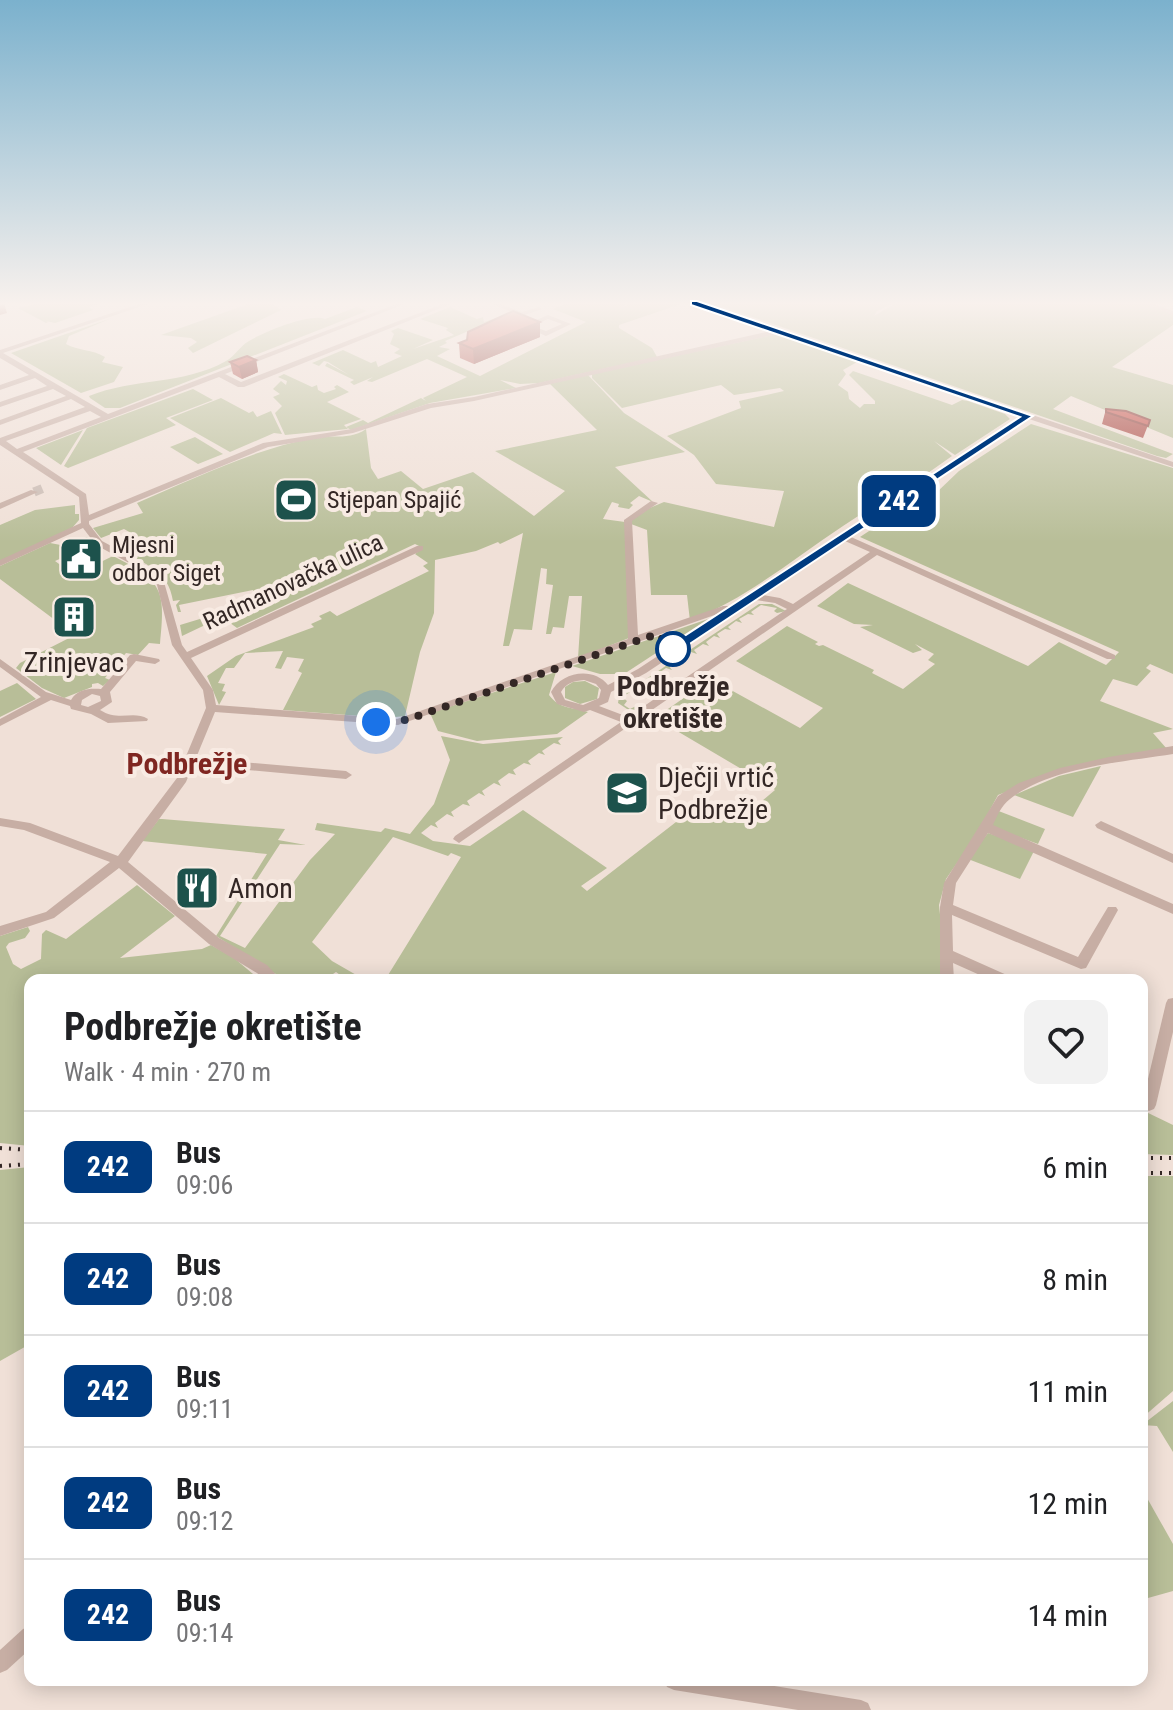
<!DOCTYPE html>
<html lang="en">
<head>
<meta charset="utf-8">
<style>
	body { margin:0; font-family:"Roboto Condensed",sans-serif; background:#f2f2f2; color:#202124; height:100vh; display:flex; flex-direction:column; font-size:30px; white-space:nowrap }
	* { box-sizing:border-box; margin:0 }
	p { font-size:26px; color:#757577 }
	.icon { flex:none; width:44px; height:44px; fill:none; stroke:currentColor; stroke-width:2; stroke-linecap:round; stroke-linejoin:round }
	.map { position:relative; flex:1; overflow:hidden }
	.panel { position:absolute; left:24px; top:974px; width:1124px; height:712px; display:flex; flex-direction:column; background:#fff; border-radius:16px; box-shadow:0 4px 20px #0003 }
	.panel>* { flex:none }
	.badge { padding:0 16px; border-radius:12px; font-size:28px; line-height:52px }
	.you { position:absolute; width:40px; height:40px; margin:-20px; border:6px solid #fff; border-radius:50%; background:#1a73e8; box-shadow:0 0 0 12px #1a73e833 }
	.map>.badge { position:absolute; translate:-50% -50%; box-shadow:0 0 0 4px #fff }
	.round { display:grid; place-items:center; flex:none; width:84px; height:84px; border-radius:16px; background:#f2f2f2 }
	.head { display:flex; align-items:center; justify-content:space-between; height:136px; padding:0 40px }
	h1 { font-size:38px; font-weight:700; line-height:60px }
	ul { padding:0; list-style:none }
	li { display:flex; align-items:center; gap:24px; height:112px; padding:0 40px; border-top:2px solid #e0e0e0 }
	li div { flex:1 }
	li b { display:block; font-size:30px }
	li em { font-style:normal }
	li .badge { min-width:88px; font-weight:700; text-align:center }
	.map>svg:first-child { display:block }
	.green { fill:#b8be98 }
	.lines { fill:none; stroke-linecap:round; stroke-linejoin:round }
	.minor-tunnel { stroke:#cabbb3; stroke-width:9; stroke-dasharray:9 5; stroke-linecap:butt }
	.minor { fill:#c7aea4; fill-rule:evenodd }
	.rail { stroke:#332725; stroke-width:4; stroke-dasharray:2 7; stroke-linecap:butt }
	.wall { fill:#a7403a }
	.shaded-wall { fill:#88342f }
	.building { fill:#c24a43; stroke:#88342f; stroke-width:2 }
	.line { fill:#003b80; stroke:#fff; stroke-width:2 }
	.walk { stroke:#332725; stroke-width:8; stroke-dasharray:0 14.4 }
	.stop-dot { fill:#fff; stroke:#003b80; stroke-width:4 }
	.labels { text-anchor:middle; stroke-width:8; stroke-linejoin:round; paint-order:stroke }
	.far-poi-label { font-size:24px; fill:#332725; stroke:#f8ebe3; text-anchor:start }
	.far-street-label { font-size:24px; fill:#332725; stroke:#f8ebe3 }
	.poi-label { font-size:28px; fill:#332725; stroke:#f8ebe3; text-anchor:start }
	.stop-label { font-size:28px; font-weight:bold; fill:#332725; stroke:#f8ebe3 }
	.neighbourhood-label { font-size:30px; font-weight:bold; fill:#7f2621; stroke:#f8ebe3 }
</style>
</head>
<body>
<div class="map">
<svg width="1173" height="1710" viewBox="0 0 1173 1710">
	<rect width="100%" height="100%" fill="#f0e0d7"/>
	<!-- green -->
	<g class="green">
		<polygon points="40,303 101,303 89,307 93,310 55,323 46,321 48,322 46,323 18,308"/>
		<polygon points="251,303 271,303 281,310 193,353 188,348 197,342 191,338 161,335"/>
		<polygon points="567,303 629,303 615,310 632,303 684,303 619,325 619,328 652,348 657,357 539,383 520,384 500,380 516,388 430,403 351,430 346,427 363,420 368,423 421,398 426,401 423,398 467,377 427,359 372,382 367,381 373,377 354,385 350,382 354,380 325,366 327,363 349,375 328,362 324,361 319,366 312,363 343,350 371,363 376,361 378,367 402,356 394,353 400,349 390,344 394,334 391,331 398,328 433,340 413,349 454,335 446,330 448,328 420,319 450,307 477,319 483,317 484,322 513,312 445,341 447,343 439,347 450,349 437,356 480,376 586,322 553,309"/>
		<polygon points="712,303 894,303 877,311 874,316 896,303 1144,303 1173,314 1173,325 1112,367 1173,385 1173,438 1071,396 1053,409 1173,454 1166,458 1157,456"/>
		<path d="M357,307L367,311L120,408H105L90,398L89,396C133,378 184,385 226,361C235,356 240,346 249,341C264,332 310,313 325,319Z"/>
		<path d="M112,318L69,336L66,344C78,351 92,349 105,357L102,362L123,367L114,382L81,393L11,353Z"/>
		<path d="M777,334L857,362L843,370L846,374L838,385L848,392L849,399L860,408L864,404H875V401L849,375L853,371L952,405L962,400L968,401L1005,414L1010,419L955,455L934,441L952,456C917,482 879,502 843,526C792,560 747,598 690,621L687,595H651L647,530L631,524L630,520L640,512L664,502L774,527L784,491L716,484L694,455L667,436L741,408L739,401L784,391L780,388L734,395L721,385L622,408L592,378V374Z"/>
		<polygon points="284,374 312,387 317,385 318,390 324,393 336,389 334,387 337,385 349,392 327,402 361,419 344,425 348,429 285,435 275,413 282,406 273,397 280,394 273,389 281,381 286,385 287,381 278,377"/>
		<path d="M588,375L624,413L685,452L615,467L653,502L639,496L630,503L633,505L629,509L618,507L619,504L612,502L603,519L625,522L629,638L578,658L582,596H569L564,628L553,627L551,634H546L553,585L546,584L547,569L541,568L532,630L514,629L509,646H503L523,533L500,544L498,542L476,551L435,560L434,613L420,652L405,716L386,718L283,710L302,673L298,671L304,659L287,657L281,669L275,668L283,651L245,653L234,668H226L218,683L225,684L222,691L226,692L219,705L207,676L236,656L314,627L311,624L322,619L319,616L330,611L337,616L429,571L423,566L428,563L415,554L423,548L415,544L237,628L222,617L182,636L180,625L246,605L244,600L255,595L253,590L179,605L181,612H178L176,605L180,600L173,601C168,570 148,566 123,552L142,539L124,529L101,538L93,528L143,513L137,503C195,478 250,451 312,438C331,434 349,441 366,429L371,468L378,479L401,471L423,489L473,472L534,516L565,491L495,451L597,430L549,383Z"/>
		<polygon points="193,389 213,400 166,418 176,425 68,468 64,466 87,428"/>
		<polygon points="221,398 249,413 253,411 257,417 271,411 282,434 274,433 230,452 170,418"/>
		<polygon points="1031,424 1173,468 1173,674 1150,664 1146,668 1151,671 1137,686 1113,679 1100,701 1173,729 1153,733 1167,749 1065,770 998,795 977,834 946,879 939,905 942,933 940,980 385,980 461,857 451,853 448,856 393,837 312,942 332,961 365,980 347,980 336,972 324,980 307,975 279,976 216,936 267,854 142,841 159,819 162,819 285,829 278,840 306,845 280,844 220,936 245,948 310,860 335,834 315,830 317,823 381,832 385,828 410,834 434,804 450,760 441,736 483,744 563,737 558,741 561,745 554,743 542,751 545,755 539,753 528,761 531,765 524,763 513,770 516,775 509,773 498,781 501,786 494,783 482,791 485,796 479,793 467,801 470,806 463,804 451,812 454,817 447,814 435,823 438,828 431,825 421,833 433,841 470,846 523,810 607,868 581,886 587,891 707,798 738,821 775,790 770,786 778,778 758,766 756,768 764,773 755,777 655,718 711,679 800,728 823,708 736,661 787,626 818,642 815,644 819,646 823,645 874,670 872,673 903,689 935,664 928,660 934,654 915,644 922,650 913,653 860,627 873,625 854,624 817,606 848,583 1028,666 1059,642 1106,665 1119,652 860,537 925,494 936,493 959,471"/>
		<polygon points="83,430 61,465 36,448"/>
		<polygon points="195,437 223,454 198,464 170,447"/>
		<polygon points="75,505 75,514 79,514 79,520 72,528 0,561 0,525 35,510"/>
		<path d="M87,537L93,544L55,561L74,575L113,556C162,581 166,588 160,644L149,643L138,655L126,653L105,678L110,680L103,686L98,683L92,684V687L64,698L42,688L16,668L20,663L75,635L0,579V566L50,543L66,546Z"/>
		<polygon points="759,604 772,604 786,611 777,613 774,611 777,608 761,605 751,612 754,615 748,614 739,619 742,623 736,621 728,627 731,630 725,629 717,634 720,638 714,636 706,642 709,646 703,644 694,650 697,654 691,652 681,658 684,662 678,660 669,666 672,670 666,668 656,675 659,678 654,676 644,683 647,687 641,685 635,689 638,693 632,691 622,697 627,701 624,705 630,709 636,706 639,710 630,711 618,703 619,697"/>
		<polygon points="708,619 624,674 600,674 572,666"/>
		<path d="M556,672L549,695C560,710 574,707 588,712L557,734L477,741L438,731L430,713Z"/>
		<polygon points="585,681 599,688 597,699 580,704 565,698 565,687 573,682"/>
		<polygon points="17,683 36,699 0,717 0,691"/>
		<polygon points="1101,766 1073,817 1014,795 1059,776"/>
		<polygon points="996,810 1045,829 1038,844 989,826"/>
		<polygon points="988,833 1035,849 1020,879 968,859"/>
		<polygon points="137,885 175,916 120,958 202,949 211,945 234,958 260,980 30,980 30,1146 0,1143 0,936 28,927 30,931 25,938 9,943 6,947 13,964 21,969 41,959 42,934 46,930 66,939"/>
		<polygon points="1142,1110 1173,1125 1173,1155 1142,1154"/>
		<polygon points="30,1167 30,1344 0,1361 0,1170"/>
		<polygon points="1142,1176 1173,1176 1173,1391 1142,1418"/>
		<polygon points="1173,1401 1173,1452 1157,1426 1142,1425"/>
		<polygon points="1142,1489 1173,1544 1173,1591 1148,1598 1142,1581"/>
	</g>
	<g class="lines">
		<!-- minor-tunnel -->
		<polyline class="minor-tunnel" points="34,492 46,487"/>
		<!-- minor -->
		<g class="minor">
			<path d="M142,303H151L3,353L108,414L399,303H407L225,374L241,382L445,303H453L244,387H238L219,377L23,452L86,494L89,515L263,443L352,429L427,404L474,397L771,331L691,303H700L779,330H784L785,332L1173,462V467L1029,419L851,537L1115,655V659H1107L877,555L459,843L453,839L455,836L621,722L590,710L584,712L557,704L551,692C561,672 593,666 608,685L638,669L726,611L638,642L637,644H631L398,725L215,712L196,758L346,771L352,775L346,779L193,765L186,782L128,862L219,938L267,965L281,980H265L257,973L209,944L119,868L54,918L0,936V926L46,912L110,862L24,830L0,826V818L30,823L118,856L177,778L206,708L203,690L172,645L157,585L142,570L96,545L83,528L0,566V560L81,523L79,497L0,445V438L85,407L71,399L0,425V420L66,396L53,389L0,407V402L47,386L35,378L0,390V385L29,375L0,358V350ZM778,334L1022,416L731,608L729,606H723L638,635L632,521L658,503L651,501L624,520L628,639L397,719L216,705L213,690L191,658L423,550V546H417L187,652L182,645L164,582L148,566L102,541L89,524V521L268,447L353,433L431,408L474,401ZM90,411L101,417L17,449L6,441ZM845,541L870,552L793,604L780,598L763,595ZM756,600L775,603L787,609L628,717L599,706L608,702L611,692L646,673ZM584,680L596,684L601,690L599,698L583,705L565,700L561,692C566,683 574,681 584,680Z"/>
			<polygon points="490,303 498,303 522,312 539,307 542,309 522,316"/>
			<polygon points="1144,303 1152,303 1173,311 1173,315"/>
			<path d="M548,315L571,324L546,336L523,326ZM548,319L562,324L546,331L532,326Z"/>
			<polygon points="31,490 38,492 0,509 0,503"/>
			<path d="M134,654L159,659L160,661L155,664L136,661L110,692L112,702L100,710C119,722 133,710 148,719L147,721L108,723L91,714L71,709L70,706L51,700L0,726V719L41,697L0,667V659L46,692L71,700C77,689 90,688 101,689L130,655ZM92,694L100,696L101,701L88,707L81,705L82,700Z"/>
			<path d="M1173,746V754C1123,762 1051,767 1010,799C1001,806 997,816 993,825L1173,904V914L988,833L956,883L953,905L1078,957L1108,907H1116L1118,910L1086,968L1081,969L952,915L953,951L1009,976L1011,980H991L953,963L954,980H940V907L944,883L998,796L1019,783L1060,768L1109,757Z"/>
			<polygon points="1101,821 1173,854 1173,863 1097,828 1095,825"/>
			<polygon points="1173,998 1173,1032 1156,1105 1154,1109 1149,1111 1144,1109 1142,1104 1166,1003 1168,999"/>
			<polygon points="30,1626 30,1649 7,1670 0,1673 0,1650 23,1629"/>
			<polygon points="664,1680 737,1680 861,1700 868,1703 871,1710 798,1710 674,1690 667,1687"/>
		</g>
		<!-- rail -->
		<g class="rail">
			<polyline points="0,1148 30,1150"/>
			<polyline points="1142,1158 1173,1158"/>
			<polyline points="0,1166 30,1164"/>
			<polyline points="1142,1173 1173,1173"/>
		</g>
	</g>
	<!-- wall -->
	<g class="wall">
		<polygon points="540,337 474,364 460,358 459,343"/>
		<polygon points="256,360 258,372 242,379 233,374 230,362"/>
		<polygon points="1106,409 1150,420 1143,438 1102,424"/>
		<polygon points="66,547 94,562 83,566 69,556"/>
		<polygon points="56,606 85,611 88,620 75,626 59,614"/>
	</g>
	<!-- shaded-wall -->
	<g class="shaded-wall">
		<polygon points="0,303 4,303 7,313 0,315"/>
		<polygon points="540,322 540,337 474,364 473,349"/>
		<polygon points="256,360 258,372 242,379 239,367"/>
		<polygon points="91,553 94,562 83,566 80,558"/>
		<polygon points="85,611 88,620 75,626 71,617"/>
	</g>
	<!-- building -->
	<g class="building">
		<polygon points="513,311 540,322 473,349 459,343 467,340 468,332"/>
		<polygon points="247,356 256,360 239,367 230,362"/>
		<polygon points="1106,409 1126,411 1150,420 1148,426 1106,412"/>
		<polygon points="77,543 91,553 80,558 66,547"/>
		<polygon points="69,599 85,611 71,617 56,606"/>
	</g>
	<!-- sky -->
	<linearGradient id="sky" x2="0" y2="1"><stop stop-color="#7bb1cd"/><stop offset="0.56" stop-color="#f8f1ed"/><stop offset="1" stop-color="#f8f1ed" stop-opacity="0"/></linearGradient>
	<rect width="1173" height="542" fill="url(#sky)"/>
	<!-- line -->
	<polygon class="line" points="691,301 697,301 1033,416 676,653 666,653 666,648 1020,417 691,305"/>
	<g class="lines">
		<!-- walk -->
		<polyline class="walk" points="376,722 406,720 657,634 673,649"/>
	</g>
	<!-- icons -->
	<defs>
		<g id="stadium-square" transform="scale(2.3)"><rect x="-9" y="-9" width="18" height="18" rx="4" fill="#1d524c" stroke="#f8ebe3"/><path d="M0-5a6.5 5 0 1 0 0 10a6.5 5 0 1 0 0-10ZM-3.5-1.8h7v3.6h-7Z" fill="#fff"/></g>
		<g id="civic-square" transform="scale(2.3)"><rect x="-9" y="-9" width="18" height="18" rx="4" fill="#1d524c" stroke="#f8ebe3"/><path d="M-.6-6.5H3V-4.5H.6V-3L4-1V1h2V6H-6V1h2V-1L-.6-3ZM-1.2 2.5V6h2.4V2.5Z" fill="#fff"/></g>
		<g id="building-square" transform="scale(2.3)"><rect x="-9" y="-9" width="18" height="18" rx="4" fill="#1d524c" stroke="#f8ebe3"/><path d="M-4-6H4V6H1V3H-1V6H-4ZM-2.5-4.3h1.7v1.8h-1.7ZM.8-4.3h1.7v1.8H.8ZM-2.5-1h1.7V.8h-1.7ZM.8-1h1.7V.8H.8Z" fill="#fff"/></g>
		<g id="school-square" transform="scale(2.3)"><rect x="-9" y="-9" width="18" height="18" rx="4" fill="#1d524c" stroke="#f8ebe3"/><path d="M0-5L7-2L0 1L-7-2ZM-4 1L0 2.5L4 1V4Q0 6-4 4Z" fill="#fff"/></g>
		<g id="restaurant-square" transform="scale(2.3)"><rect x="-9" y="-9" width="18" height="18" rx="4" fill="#1d524c" stroke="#f8ebe3"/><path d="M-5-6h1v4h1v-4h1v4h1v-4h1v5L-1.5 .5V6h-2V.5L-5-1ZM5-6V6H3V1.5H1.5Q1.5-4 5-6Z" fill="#fff"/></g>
	</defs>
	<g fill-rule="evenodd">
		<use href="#stadium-square" x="296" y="500"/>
		<use href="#civic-square" x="81" y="559"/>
		<use href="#building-square" x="74" y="617"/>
		<use href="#school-square" x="627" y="793"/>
		<use href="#restaurant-square" x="197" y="888"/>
	</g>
	<!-- markers -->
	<circle class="stop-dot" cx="673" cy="649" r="16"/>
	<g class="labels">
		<!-- far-poi labels -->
		<g class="far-poi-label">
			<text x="327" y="508">Stjepan Spajić</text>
			<text x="112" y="553">Mjesni<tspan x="112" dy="28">odbor Siget</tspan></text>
		</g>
		<!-- far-street labels -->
		<g class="far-street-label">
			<text transform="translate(293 582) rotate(-25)" y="8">Radmanovačka ulica</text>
		</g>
		<!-- poi labels -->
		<g class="poi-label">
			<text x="74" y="672" text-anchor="middle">Zrinjevac</text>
			<text x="658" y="787">Dječji vrtić<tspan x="658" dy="32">Podbrežje</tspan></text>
			<text x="228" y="898">Amon</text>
		</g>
		<!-- stop labels -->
		<g class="stop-label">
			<text x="673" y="696">Podbrežje<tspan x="673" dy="32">okretište</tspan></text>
		</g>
		<!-- neighbourhood labels -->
		<g class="neighbourhood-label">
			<text x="187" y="774">Podbrežje</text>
		</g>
	</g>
</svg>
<div class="you" style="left:376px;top:722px"></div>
<b class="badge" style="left:899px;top:501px;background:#003b80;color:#fff">242</b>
<section class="panel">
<div class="head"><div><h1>Podbrežje okretište</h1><p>Walk · 4 min · 270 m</p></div><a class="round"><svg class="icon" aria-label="heart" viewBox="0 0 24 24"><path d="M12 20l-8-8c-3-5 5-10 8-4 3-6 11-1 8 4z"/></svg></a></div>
<ul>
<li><span class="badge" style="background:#003b80;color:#fff">242</span><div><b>Bus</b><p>09:06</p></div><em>6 min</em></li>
<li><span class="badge" style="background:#003b80;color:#fff">242</span><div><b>Bus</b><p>09:08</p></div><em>8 min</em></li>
<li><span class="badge" style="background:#003b80;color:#fff">242</span><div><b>Bus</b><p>09:11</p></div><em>11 min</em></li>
<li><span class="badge" style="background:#003b80;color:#fff">242</span><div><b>Bus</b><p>09:12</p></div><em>12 min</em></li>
<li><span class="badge" style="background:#003b80;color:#fff">242</span><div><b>Bus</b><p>09:14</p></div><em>14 min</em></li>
</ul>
</section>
</div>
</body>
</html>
